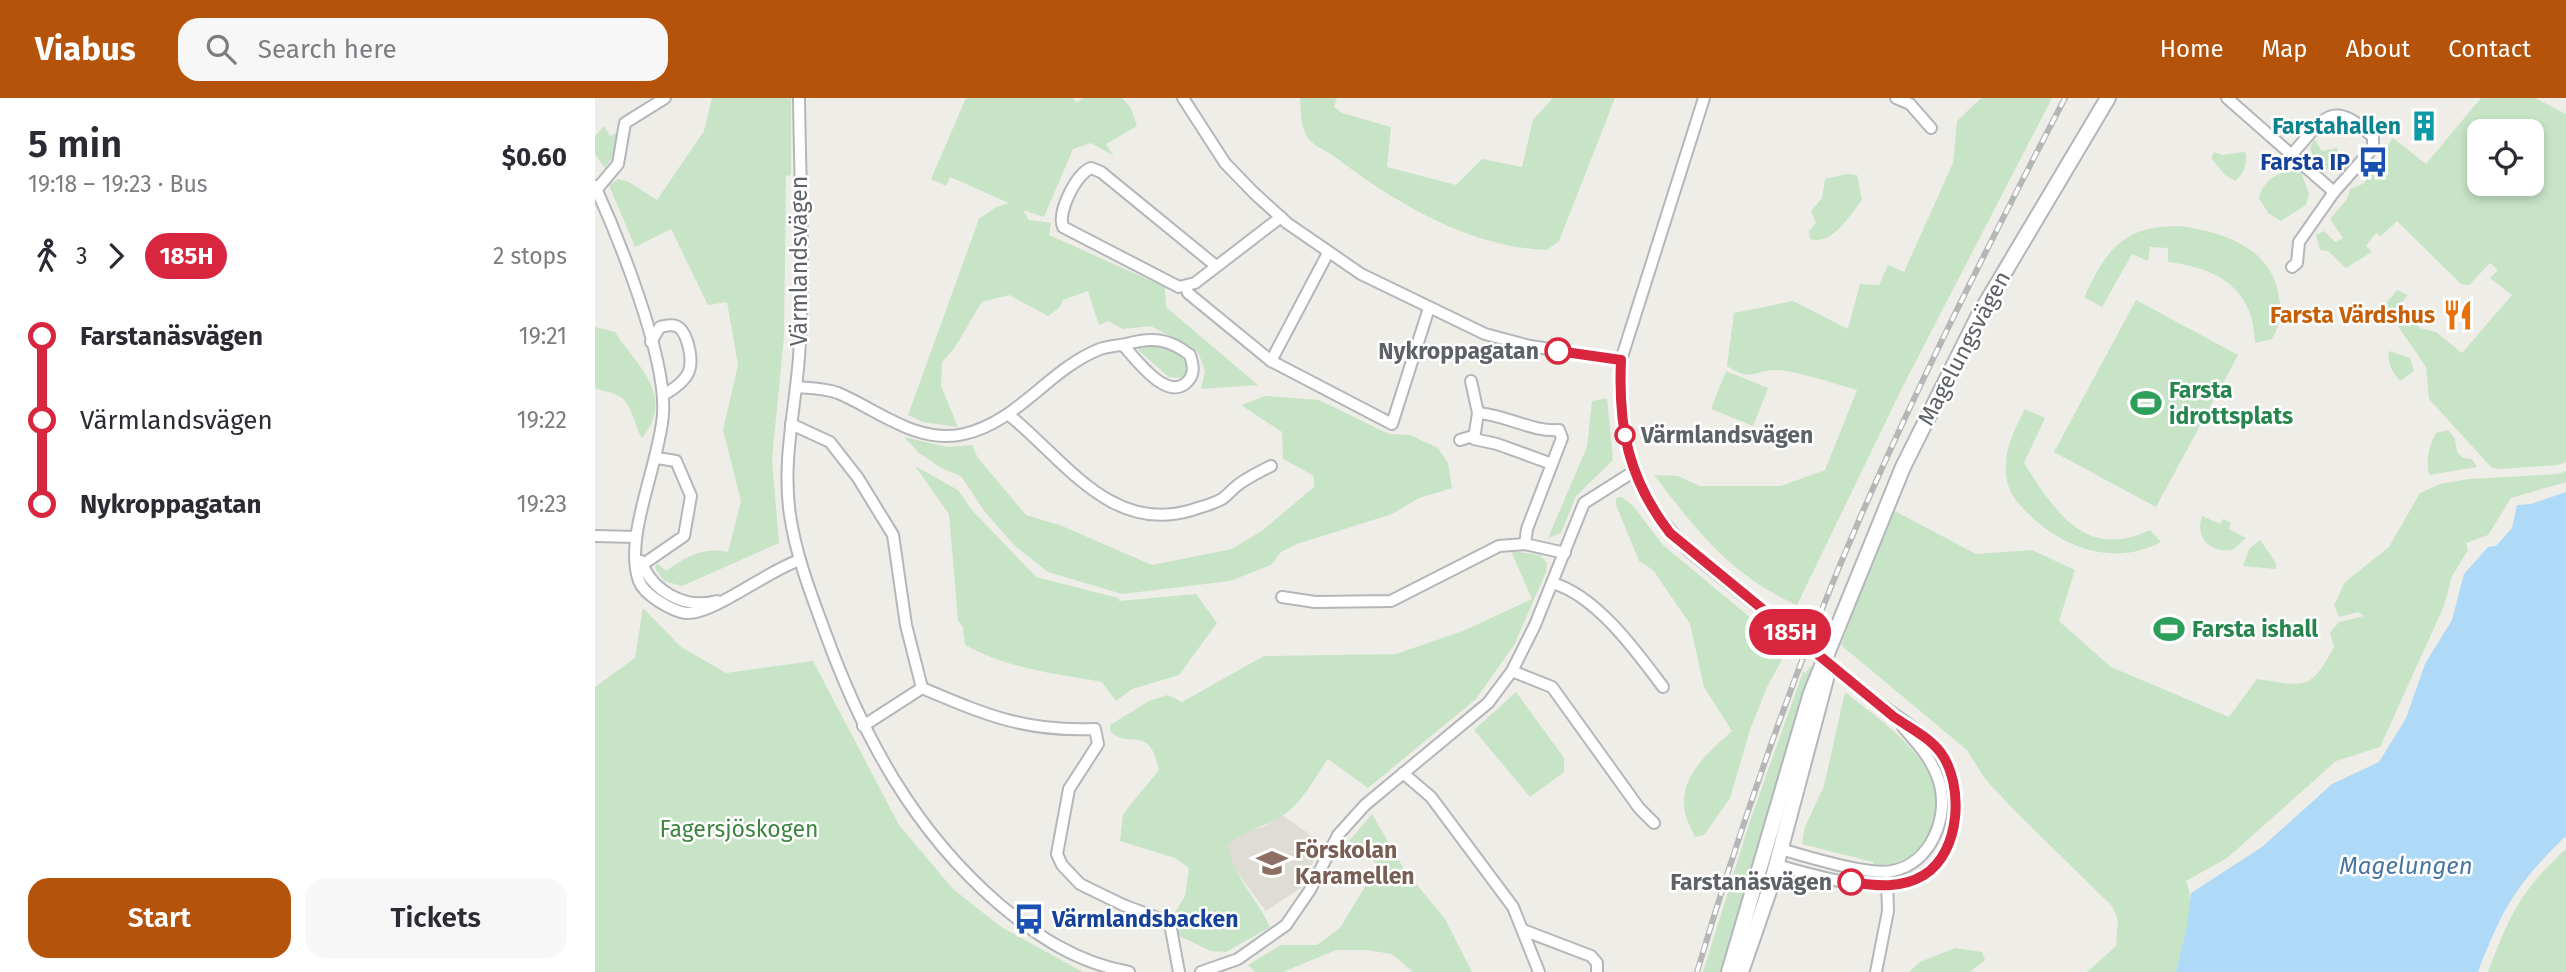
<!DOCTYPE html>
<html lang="en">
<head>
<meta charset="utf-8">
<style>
	body { margin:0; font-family:"Fira Sans",sans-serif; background:#f7f7f7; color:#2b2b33; height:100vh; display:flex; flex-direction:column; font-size:26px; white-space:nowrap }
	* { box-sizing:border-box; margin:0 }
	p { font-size:23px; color:#7c7c81 }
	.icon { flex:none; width:38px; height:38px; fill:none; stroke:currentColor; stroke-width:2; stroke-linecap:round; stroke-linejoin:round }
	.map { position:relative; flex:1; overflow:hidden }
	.sheet { display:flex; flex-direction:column; background:#fff; width:595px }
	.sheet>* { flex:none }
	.badge { padding:0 14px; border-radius:23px; font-size:24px; line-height:46px }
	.buttons { position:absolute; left:1872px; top:21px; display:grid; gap:14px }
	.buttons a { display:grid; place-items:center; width:77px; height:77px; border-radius:14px; background:#fff; box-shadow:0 4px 10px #0003; font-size:35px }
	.map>.badge { position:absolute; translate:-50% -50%; box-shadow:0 0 0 4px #fff }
	.legs { display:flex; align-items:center; gap:10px; height:77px; padding:0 28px; font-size:23px }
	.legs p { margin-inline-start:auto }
	.overview { display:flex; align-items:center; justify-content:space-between; height:119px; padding:0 28px }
	h1 { font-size:38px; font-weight:600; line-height:52px }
	.action { display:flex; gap:14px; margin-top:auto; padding:14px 28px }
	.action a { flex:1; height:80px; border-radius:21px; background:#b45309; color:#fff; font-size:28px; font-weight:600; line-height:80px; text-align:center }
	.action a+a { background:#f7f7f7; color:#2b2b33 }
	ul { padding:0 28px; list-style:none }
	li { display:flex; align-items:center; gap:24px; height:84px; font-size:26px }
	li i { display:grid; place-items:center; width:10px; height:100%; margin:0 9px; background:currentColor }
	li i::after { content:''; width:18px; height:18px; margin:-9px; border:5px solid; border-radius:50%; background:#fff }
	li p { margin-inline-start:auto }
	li:first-child i { background:linear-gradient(#0000 50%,currentColor 0) }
	li:last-child i { background:linear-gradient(currentColor 50%,#0000 0) }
	header { display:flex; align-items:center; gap:42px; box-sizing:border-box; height:98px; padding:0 35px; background:#b45309; color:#fff }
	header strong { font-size:33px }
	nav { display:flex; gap:38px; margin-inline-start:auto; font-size:24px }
	.search { width:490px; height:63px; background:#f7f7f7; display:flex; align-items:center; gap:18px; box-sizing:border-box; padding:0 24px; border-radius:21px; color:#7c7c81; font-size:26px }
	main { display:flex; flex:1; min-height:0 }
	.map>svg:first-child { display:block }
	.education { fill:#dfdcd5 }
	.green { fill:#c7e4c6; fill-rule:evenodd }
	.water { fill:#aedaf8 }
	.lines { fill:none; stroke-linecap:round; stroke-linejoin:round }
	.minor-casing { stroke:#b4b7ba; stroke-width:14 }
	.secondary-casing { stroke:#b3b6ba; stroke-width:18 }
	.minor { stroke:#fff; stroke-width:10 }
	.secondary { stroke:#fff; stroke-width:14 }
	.rail-casing { stroke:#b5b6b6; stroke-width:6 }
	.rail { stroke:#fff; stroke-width:3.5; stroke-dasharray:10; stroke-linecap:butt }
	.minor-bridge-casing { stroke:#b4b7ba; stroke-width:14; stroke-linecap:butt }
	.minor-bridge { stroke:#fff; stroke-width:10 }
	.line-1-casing { stroke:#fff; stroke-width:16 }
	.line-1 { stroke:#d7263d; stroke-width:10 }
	.stop-1-dot { fill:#fff; stroke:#d7263d; stroke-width:3.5 }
	.labels { text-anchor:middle; stroke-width:5; stroke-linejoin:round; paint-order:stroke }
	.culture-label { font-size:23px; font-weight:bold; fill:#0d838f; stroke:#fff; text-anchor:end }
	.transit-label { font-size:23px; font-weight:bold; fill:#164399; stroke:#fff; text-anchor:end }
	.street-label { font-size:23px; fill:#5e6266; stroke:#fff }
	.food-label { font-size:23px; font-weight:bold; fill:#c56008; stroke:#fff; text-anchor:end }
	.stop-label { font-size:23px; font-weight:bold; fill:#5e6266; stroke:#fff; text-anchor:end }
	.leisure-label { font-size:23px; font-weight:bold; fill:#27864d; stroke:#fff; text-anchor:start }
	.park-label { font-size:23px; fill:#3e853f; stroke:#fff }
	.education-label { font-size:23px; font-weight:bold; fill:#785e54; stroke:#fff; text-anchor:start }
	.water-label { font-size:24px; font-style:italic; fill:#4876a1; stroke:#fff }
</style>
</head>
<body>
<header>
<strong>Viabus</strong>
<div class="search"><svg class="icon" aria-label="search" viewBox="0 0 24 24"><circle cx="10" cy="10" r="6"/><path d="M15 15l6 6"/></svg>Search here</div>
<nav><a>Home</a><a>Map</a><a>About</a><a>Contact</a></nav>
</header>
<main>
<section class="sheet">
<div class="overview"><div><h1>5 min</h1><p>19:18 – 19:23 · Bus</p></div><b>$0.60</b></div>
<div class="legs"><svg class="icon" aria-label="walk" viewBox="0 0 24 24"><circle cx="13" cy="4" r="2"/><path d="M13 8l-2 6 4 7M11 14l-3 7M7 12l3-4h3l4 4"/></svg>3<svg class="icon" aria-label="forward" viewBox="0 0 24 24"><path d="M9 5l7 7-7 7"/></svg><b class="badge" style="background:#d7263d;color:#fff">185H</b><p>2 stops</p></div>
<ul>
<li><i style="color:#d7263d"></i><b>Farstanäsvägen</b><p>19:21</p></li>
<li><i style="color:#d7263d"></i><span>Värmlandsvägen</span><p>19:22</p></li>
<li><i style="color:#d7263d"></i><b>Nykroppagatan</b><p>19:23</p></li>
</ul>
<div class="action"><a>Start</a><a>Tickets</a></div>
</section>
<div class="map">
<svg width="1971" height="874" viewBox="0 0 1971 874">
	<rect width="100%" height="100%" fill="#efede7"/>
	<!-- education -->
	<polygon class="education" points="687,717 720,740 724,752 706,790 671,813 636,766 633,746 647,733 669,729"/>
	<!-- green -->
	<g class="green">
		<path d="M117,0H196V77L191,78L189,238L177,361L184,445L87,488L69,483L60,470L62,465L71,473C93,458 107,449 133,454L146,403L128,332L143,267L132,204L113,207L76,131L40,149L14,87L23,81L34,84L62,102L109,33Z"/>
		<path d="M371,0H478L481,4L489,0H527L536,10L542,28L511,46L519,58L496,45L478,51L449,119L428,112L434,122L456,125L454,137L570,189L571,209L663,287L606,291L610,273L603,254L556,228L528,231L513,223L504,227L493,193L468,202L464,210L453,218L414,197L387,204C373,224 365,247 347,264L346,288L363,329L328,324L313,317L384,121L401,109L414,105L355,79L351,88L336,81Z"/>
		<path d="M705,0H742L739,9L747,15L796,29L792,69L861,87L887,61L927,69L938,22L958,0H1020L964,143L952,152C873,149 801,105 740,59C733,53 719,49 714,41C705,31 706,12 705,0Z"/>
		<path d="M1386,0H1457L1307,290L1202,507C1136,478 1102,433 1059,377L1083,378L1105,388H1186L1230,372L1262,292C1244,287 1196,271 1180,272C1158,273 1156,284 1132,268L1139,215L1198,203L1253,231L1265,186L1284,187L1293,167L1309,174L1358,65L1362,23Z"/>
		<path d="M1886,0H1940L1971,16V364L1963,367L1904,371L1896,369L1834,301L1831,269L1789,208L1802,192L1813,197L1802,210L1825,230L1841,234L1867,255L1917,197L1895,180L1903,172L1895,165L1874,187L1866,186L1802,123L1786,138L1781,135L1771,148L1777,154L1751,170L1733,153L1725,152L1721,137L1729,133L1740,144L1748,140L1735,121L1752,101L1755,91L1770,85L1772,76L1798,40L1831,66ZM1885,33H1937V86H1885Z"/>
		<polygon points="9,28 15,38 21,35 22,38 17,60 10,70 0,56 0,38"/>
		<path d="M1719,41L1727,53L1742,50L1743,63L1752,62L1753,72C1733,77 1721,70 1715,50Z"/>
		<path d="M1619,54L1627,57L1650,54C1653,65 1649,76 1640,83L1630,77L1616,60Z"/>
		<path d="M1694,73L1706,74L1714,96L1711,107L1686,123L1673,115L1664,100C1667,85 1679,76 1694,73Z"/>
		<path d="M1252,76L1262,77L1267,102C1255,117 1237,148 1215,141L1214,133L1221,125L1216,113L1227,100L1230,81Z"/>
		<path d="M1586,128C1630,135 1677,150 1684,199C1687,213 1685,229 1677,241L1660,245C1659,189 1621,170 1573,164V150L1555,149L1553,163L1537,156L1507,209L1489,199C1513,150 1527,128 1586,128Z"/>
		<polygon points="1541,202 1643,257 1561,409 1459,354"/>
		<path d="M0,229L20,234C41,267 82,298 47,340C39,327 37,303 22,297C15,294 7,293 0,290Z"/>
		<polygon points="568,246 584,255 593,269 588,280 574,279 543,252 546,247"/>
		<path d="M1794,253L1815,260L1819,273L1805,283C1797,274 1792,265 1794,253Z"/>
		<polygon points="1131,273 1173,290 1158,328 1116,311"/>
		<polygon points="670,298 724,302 794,336 815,337 843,350 853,365 857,390 824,400 797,416 702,446 686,454 676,467 635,483 527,496 453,474 420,448 390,414 366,378 346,370 324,355 309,339 352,349 377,347 383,360 431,417 467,428 557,467 637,451 668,432 719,389 719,378 688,361 687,334 646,307"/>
		<polygon points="1012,300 1018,362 981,398 966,435 953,440 992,349 997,303"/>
		<path d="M1430,311L1450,320L1429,365C1460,413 1490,463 1555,432L1566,444C1523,467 1475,453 1440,422C1429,412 1415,399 1412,383C1407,355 1418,335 1430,311Z"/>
		<path d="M1853,332L1860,341L1862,354L1868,360L1877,361L1882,369L1834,377C1831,361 1833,350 1841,335Z"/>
		<path d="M320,368L363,392L376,411L441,479L523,500L524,503L601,496L622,525L584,577L537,591L521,603L507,584C457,575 417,572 370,547L368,529L363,523L354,416Z"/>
		<path d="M1971,373V384L1916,400L1893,437L1871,445L1873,452L1857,478L1849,508L1785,649L1741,663L1632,760L1591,783C1603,811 1587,846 1581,874H1492L1521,848L1523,822L1517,808L1419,712L1390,681L1372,652L1246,547L1296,411L1381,456L1437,452L1480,472L1464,523L1516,569L1634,619L1662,581C1710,588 1715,594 1739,549L1735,535L1744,524L1769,518L1763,514L1744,519L1739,507L1750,484L1794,449L1825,395L1845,386L1874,381L1963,376Z"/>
		<path d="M1027,399L1039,409L1068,447L1193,551L1172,589L1156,629L1135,700L1109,737L1100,739C1097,732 1091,722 1090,714C1083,679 1114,654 1137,633L1109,589L1095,526L1058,472L1044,463L1021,407V400Z"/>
		<path d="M1607,418L1625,426L1628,421L1636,425L1634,431L1651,440L1639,451C1617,457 1599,440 1607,418Z"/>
		<polygon points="1665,442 1681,465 1681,471 1648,468 1654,451"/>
		<path d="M916,453L945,457L952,465L951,474L919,547L881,601L773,690L733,661C721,677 711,698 696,711C677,729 652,729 633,746C637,778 662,800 675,829L631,854L616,853L582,837L577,819L590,798L594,770L580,760L525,743L528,716L564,672C554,624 535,653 515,633V627L554,603L573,597L587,604L669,558L801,556L868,533L937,501Z"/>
		<polygon points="48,510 86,549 131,575 218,563 304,727 358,791 406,829 488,874 0,874 0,589 40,560"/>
		<polygon points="1215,568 1218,571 1126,874 1108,874 1155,723 1208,574 1211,575"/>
		<polygon points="921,594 969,660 969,674 935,699 879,632"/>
		<path d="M1250,594C1292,628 1368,675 1332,739C1321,760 1300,768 1278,768V764L1207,746L1210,729L1229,688Z"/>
		<polygon points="777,716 809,771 850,821 877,874 818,874 797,856 772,852 741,852 688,874 660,874 653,867 686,847 722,847 745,830 783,767 754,743"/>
		<path d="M1971,751V874H1893C1914,818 1926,792 1971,751Z"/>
		<polygon points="1360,850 1387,854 1390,862 1375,874 1314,874 1325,864"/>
	</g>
	<!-- water -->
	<path class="water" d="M1971,394V738C1922,785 1907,811 1883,874H1581L1592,829L1596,795L1667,749L1737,686L1784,664L1811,620L1830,566L1857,522L1869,476L1893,449L1901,448L1917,430L1922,407L1936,406Z"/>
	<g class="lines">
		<!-- minor casing -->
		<g class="minor-casing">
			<g id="minor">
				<path d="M204,0C205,86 210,174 204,259C200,312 187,364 195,417C201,458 216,496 230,534C268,639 319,733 404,806C443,839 483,865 534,874"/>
				<polyline points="588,0 630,65 659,95 692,125 766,176 890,236 935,248 1026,262"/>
				<polyline points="1109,0 1026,262 1027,321 1038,374 1060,415 1093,452 1173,517"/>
				<polyline points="1301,0 1315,6 1336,30"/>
				<path d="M1632,0L1739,94L1778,50V39C1737,0 1730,19 1698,55"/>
				<path d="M0,88C24,141 72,260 68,316C65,364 28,440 44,483C49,497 77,513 91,515C118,517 173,472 205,462"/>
				<polyline points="2,91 23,66 30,25 70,0"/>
				<path d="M621,168L506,74L496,70C481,76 462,114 468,129L584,189L600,185L686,119"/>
				<polyline points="1697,169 1702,165 1704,144 1739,94"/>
				<polyline points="591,189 593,195 676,263 797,326 834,210"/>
				<path d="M56,244L65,229C70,228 76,226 81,228C92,232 97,258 95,269C93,282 79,291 68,297"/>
				<polyline points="676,263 733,155"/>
				<polyline points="876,283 883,315"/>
				<path d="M201,289C215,290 230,290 243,295C283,312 323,347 369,336C423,324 454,271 505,251C513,248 522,248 531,246C557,239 573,240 595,257C598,267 600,275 593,283C573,306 540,260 528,247"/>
				<path d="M414,317C469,361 516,437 597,412C606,409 618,406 627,401C634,396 640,388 647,384C656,378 666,373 676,368"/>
				<polyline points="196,326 235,344 263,380 298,437 311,527 327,590"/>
				<polyline points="865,342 878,338"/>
				<polyline points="0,438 41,439"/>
				<path d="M930,446L932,431L967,340L964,332C936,334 912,317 883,315L879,341L902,346L957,366"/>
				<path d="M46,463C57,493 90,512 122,503"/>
				<polyline points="47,467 89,438 96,398 81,363 62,360"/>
				<path d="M957,485C1001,497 1042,554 1068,589"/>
				<polyline points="687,499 720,504 796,503 904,448 930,446 970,455"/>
				<polyline points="917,573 957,589 1044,710 1059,725"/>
				<path d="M268,628L327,590C391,617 430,634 500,631L503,646L474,691L462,756L467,767L485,786L528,807L571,823L576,831L584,874"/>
				<polyline points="808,675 836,699 918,809 944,874"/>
				<path d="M1185,751C1211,758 1273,778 1297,773C1336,766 1355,718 1344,683C1337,661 1322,645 1308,629"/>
				<path d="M1181,767C1241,783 1340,817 1358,729C1363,706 1360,676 1347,656C1332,635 1289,611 1267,593"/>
				<polyline points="928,832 996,858 1002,865 1002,874"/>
				<polyline points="606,874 643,861 691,827 715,792 743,737 770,707 893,605 917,573 940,527 989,405 1038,374"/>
				<polyline points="1281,874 1293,813 1292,783"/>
			</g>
		</g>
		<!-- secondary casing -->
		<g class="secondary-casing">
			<g id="secondary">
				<polyline points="1134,874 1216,595 1308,369 1384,217 1513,0"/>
				<polyline points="1146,874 1176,787 1232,577"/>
			</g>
		</g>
		<!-- minor -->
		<use href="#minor" class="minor"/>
		<!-- secondary -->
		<use href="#secondary" class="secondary"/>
		<!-- rail casing -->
		<g class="rail-casing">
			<path id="rail" d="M1102,874C1148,720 1201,567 1265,420C1327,277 1398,138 1470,0"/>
		</g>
		<!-- rail -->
		<use href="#rail" class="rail"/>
		<!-- minor-bridge casing -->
		<g class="minor-bridge-casing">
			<polyline id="minor-bridge" points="1173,517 1267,593"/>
		</g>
		<!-- minor-bridge -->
		<use href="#minor-bridge" class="minor-bridge"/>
	</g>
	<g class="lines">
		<!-- line-1 casing -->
		<g class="line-1-casing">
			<path id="line-1" d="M963,253L1026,262C1023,329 1033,381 1075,435L1299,619C1315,630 1334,639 1346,655C1369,687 1366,754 1329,777C1306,791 1281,788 1256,784"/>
		</g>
		<!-- line-1 -->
		<use href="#line-1" class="line-1"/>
	</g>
	<!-- icons -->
	<defs>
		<g id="building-bare" transform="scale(2.415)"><path d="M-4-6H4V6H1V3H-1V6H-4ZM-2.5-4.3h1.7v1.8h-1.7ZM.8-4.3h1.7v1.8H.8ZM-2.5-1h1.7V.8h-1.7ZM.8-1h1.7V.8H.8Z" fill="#0f9aa8" stroke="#fff" stroke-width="2.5" paint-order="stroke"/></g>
		<g id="bus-bare" transform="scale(2.415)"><path d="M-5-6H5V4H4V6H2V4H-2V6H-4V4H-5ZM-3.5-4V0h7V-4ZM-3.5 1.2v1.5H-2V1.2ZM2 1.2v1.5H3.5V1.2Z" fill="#1a4fb4" stroke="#fff" stroke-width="2.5" paint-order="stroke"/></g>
		<g id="restaurant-bare" transform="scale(2.415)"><path d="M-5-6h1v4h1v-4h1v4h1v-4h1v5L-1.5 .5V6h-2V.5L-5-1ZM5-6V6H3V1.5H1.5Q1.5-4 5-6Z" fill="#e8710a" stroke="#fff" stroke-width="2.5" paint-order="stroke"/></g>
		<g id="stadium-bare" transform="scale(2.415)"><path d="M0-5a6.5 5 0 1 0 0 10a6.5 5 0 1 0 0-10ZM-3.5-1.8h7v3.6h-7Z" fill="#2e9e5b" stroke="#fff" stroke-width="2.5" paint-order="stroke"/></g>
		<g id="school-bare" transform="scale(2.415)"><path d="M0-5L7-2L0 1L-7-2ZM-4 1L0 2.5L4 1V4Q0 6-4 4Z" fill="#8d6e63" stroke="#fff" stroke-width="2.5" paint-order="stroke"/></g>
	</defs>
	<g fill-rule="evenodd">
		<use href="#building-bare" x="1829" y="28"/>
		<use href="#bus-bare" x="1778" y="64"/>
		<use href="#restaurant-bare" x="1863" y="217"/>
		<use href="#stadium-bare" x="1551" y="305"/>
		<use href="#stadium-bare" x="1574" y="531"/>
		<use href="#school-bare" x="677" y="765"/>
		<use href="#bus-bare" x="434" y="821"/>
	</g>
	<!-- markers -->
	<g class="stop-1-dot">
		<circle cx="963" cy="253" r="12"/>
		<circle cx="1030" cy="337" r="9"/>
		<circle cx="1256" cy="784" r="12"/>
	</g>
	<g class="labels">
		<!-- culture labels -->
		<g class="culture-label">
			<text x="1806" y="36">Farstahallen</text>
		</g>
		<!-- transit labels -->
		<g class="transit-label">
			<text x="1755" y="72">Farsta IP</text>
			<text x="457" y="829" text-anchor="start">Värmlandsbacken</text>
		</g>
		<!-- street labels -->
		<g class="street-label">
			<text transform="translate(204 163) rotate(-90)" y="8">Värmlandsvägen</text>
			<text transform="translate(1369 250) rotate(-62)" y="8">Magelungsvägen</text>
		</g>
		<!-- food labels -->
		<g class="food-label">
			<text x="1840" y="225">Farsta Värdshus</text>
		</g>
		<!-- stop labels -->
		<g class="stop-label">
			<text x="944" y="261">Nykroppagatan</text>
			<text x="1046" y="345" text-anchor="start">Värmlandsvägen</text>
			<text x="1237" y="792">Farstanäsvägen</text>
		</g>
		<!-- leisure labels -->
		<g class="leisure-label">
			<text x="1574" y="300">Farsta<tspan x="1574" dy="26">idrottsplats</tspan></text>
			<text x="1597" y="539">Farsta ishall</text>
		</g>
		<!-- park labels -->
		<g class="park-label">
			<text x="144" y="739">Fagersjöskogen</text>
		</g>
		<!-- education labels -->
		<g class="education-label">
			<text x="700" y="760">Förskolan<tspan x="700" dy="26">Karamellen</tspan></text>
		</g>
		<!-- water labels -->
		<g class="water-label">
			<text x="1811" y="776">Magelungen</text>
		</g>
	</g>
</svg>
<div class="buttons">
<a><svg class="icon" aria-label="locate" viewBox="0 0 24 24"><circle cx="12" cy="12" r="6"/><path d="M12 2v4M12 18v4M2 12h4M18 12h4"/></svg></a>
</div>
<b class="badge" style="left:1195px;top:534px;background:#d7263d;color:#fff">185H</b>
</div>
</main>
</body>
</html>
